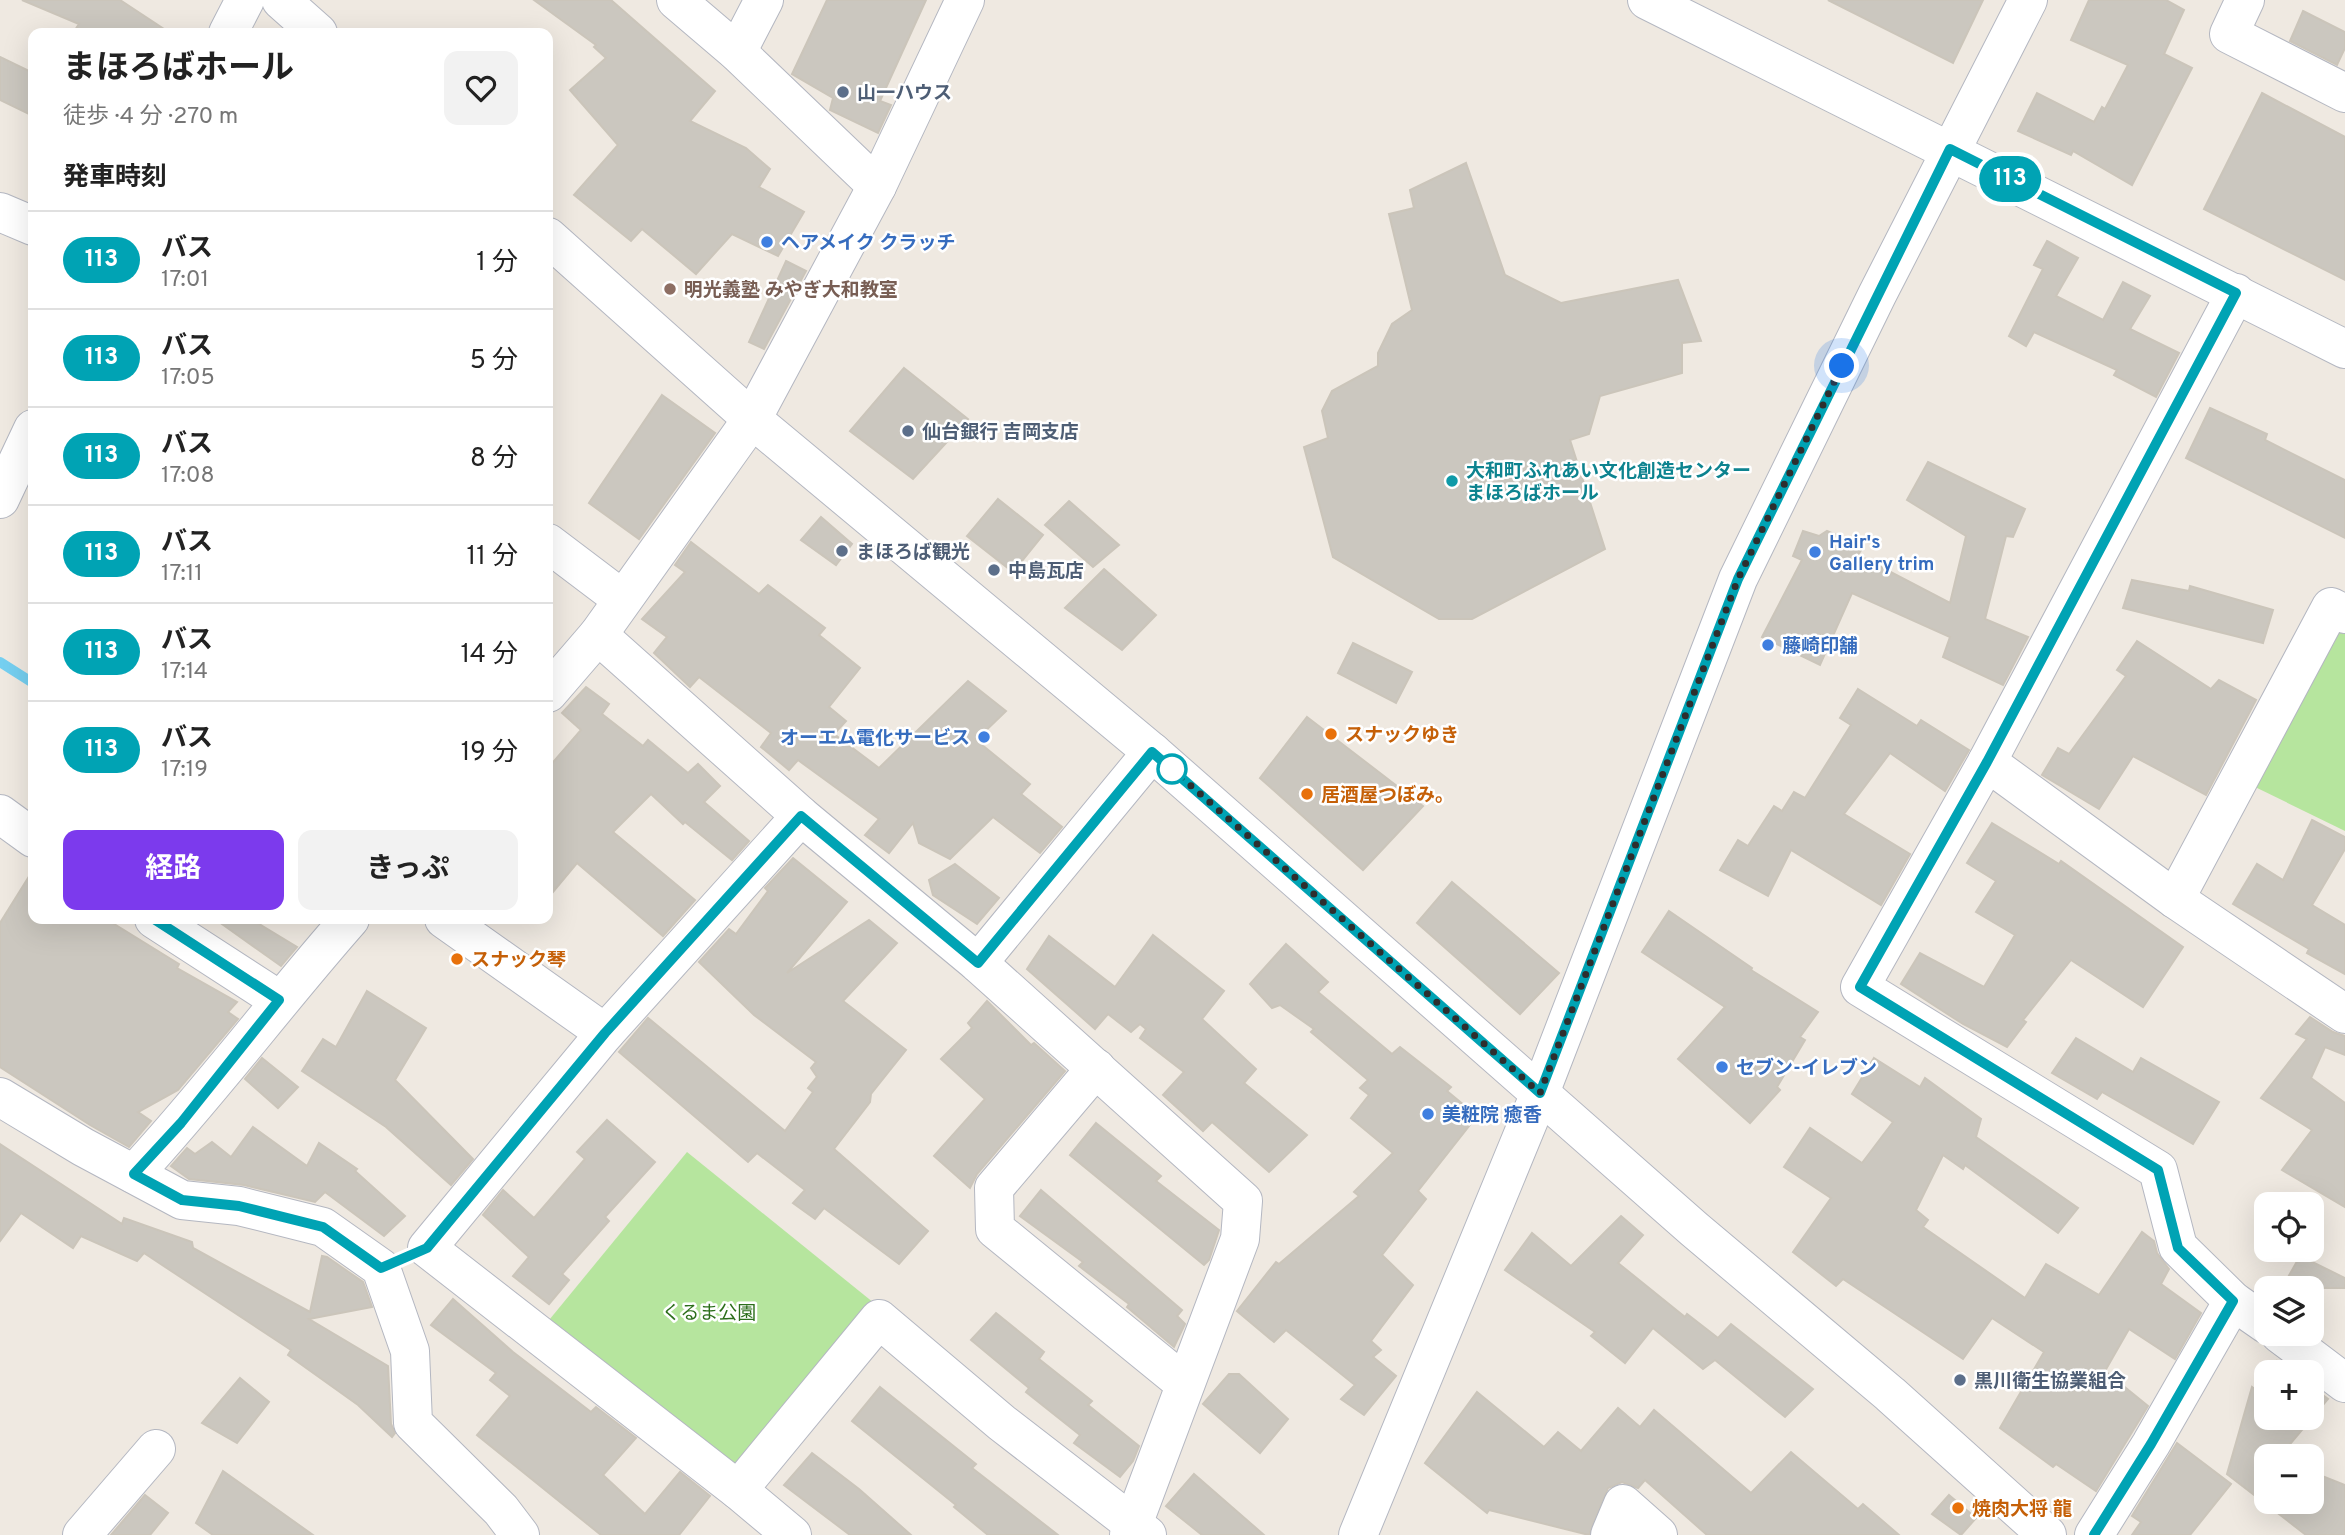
<!DOCTYPE html>
<html lang="ja">
<head>
<meta charset="utf-8">
<style>
	body { margin:0; font-family:Overpass,"Noto Sans JP",sans-serif; background:#f2f2f2; color:#222; height:100vh; display:flex; flex-direction:column; font-size:26px; white-space:nowrap }
	* { box-sizing:border-box; margin:0 }
	p { font-size:23px; color:#767676 }
	.icon { flex:none; width:38px; height:38px; fill:none; stroke:currentColor; stroke-width:2; stroke-linecap:round; stroke-linejoin:round }
	.map { position:relative; flex:1; overflow:hidden }
	.side { position:absolute; left:28px; top:28px; width:525px; height:896px; display:flex; flex-direction:column; background:#fff; border-radius:14px; box-shadow:0 7px 28px #0002 }
	.side>* { flex:none }
	.badge { padding:0 14px; border-radius:23px; font-size:24px; line-height:46px }
	.fabs { position:absolute; left:2254px; top:1192px; display:grid; gap:14px }
	.fabs a { display:grid; place-items:center; width:70px; height:70px; border-radius:14px; background:#fff; box-shadow:0 7px 28px #0002; font-size:35px }
	.you { position:absolute; width:35px; height:35px; margin:-18px; border:5px solid #fff; border-radius:50%; background:#1a73e8; box-shadow:0 0 0 10px #1a73e833 }
	.map>.badge { position:absolute; translate:-50% -50%; box-shadow:0 0 0 4px #fff }
	h2 { padding:0 35px; font-size:26px; line-height:63px }
	.round { display:grid; place-items:center; flex:none; width:74px; height:74px; border-radius:14px; background:#f2f2f2 }
	.head { display:flex; align-items:center; justify-content:space-between; height:119px; padding:0 35px }
	h1 { font-size:33px; font-weight:700; line-height:52px }
	.cta { display:flex; gap:14px; margin-top:auto; padding:14px 35px }
	.cta a { flex:1; height:80px; border-radius:14px; background:#7c3aed; color:#fff; font-size:28px; font-weight:700; line-height:80px; text-align:center }
	.cta a+a { background:#f2f2f2; color:#222 }
	ul { padding:0; list-style:none }
	li { display:flex; align-items:center; gap:21px; height:98px; padding:0 35px; border-top:2px solid #e0e0e0 }
	li div { flex:1 }
	li b { display:block; font-size:26px }
	li em { font-style:normal }
	li .badge { min-width:77px; font-weight:700; text-align:center }
	.map>svg:first-child { display:block }
	.green { fill:#b6e59e }
	.lines { fill:none; stroke-linecap:round; stroke-linejoin:round }
	.stream { stroke:#75cff0; stroke-width:10 }
	.building { fill:#cbc7bf; stroke:#cbc5ba; stroke-width:2 }
	.minor-casing { stroke:#b4b7c1; stroke-width:40 }
	.tertiary-casing { stroke:#b4b7c1; stroke-width:40 }
	.minor { stroke:#fff; stroke-width:38 }
	.tertiary { stroke:#fff; stroke-width:38 }
	.line-casing { stroke:#fff; stroke-width:16 }
	.line { stroke:#00a3b4; stroke-width:10 }
	.walk { stroke:#2e2e2e; stroke-width:7; stroke-dasharray:0 12.6 }
	.service-dot { fill:#5c6f8a; stroke:#fff; stroke-width:2.5 }
	.shop-dot { fill:#3f7fe0; stroke:#fff; stroke-width:2.5 }
	.education-dot { fill:#8d6e63; stroke:#fff; stroke-width:2.5 }
	.culture-dot { fill:#0f9aa8; stroke:#fff; stroke-width:2.5 }
	.food-dot { fill:#e8710a; stroke:#fff; stroke-width:2.5 }
	.stop-dot { fill:#fff; stroke:#00a3b4; stroke-width:3.5 }
	.labels { text-anchor:middle; stroke-width:5; stroke-linejoin:round; paint-order:stroke }
	.service-label { font-size:19px; font-weight:bold; fill:#4e5e75; stroke:#fff; text-anchor:start }
	.shop-label { font-size:19px; font-weight:bold; fill:#366cbe; stroke:#fff; text-anchor:start }
	.education-label { font-size:19px; font-weight:bold; fill:#785e54; stroke:#fff; text-anchor:start }
	.culture-label { font-size:19px; font-weight:bold; fill:#0d838f; stroke:#fff; text-anchor:start }
	.food-label { font-size:19px; font-weight:bold; fill:#c56008; stroke:#fff; text-anchor:start }
	.park-label { font-size:19px; fill:#2c6e1b; stroke:#fff }
</style>
</head>
<body>
<div class="map">
<svg width="2345" height="1535" viewBox="0 0 2345 1535">
	<rect width="100%" height="100%" fill="#efe9e1"/>
	<!-- green -->
	<g class="green">
		<polygon points="2337,625 2345,629 2345,831 2253,786"/>
		<polygon points="687,1152 874,1303 737,1473 545,1325"/>
	</g>
	<g class="lines">
		<!-- stream -->
		<polyline class="stream" points="0,662 33,683"/>
	</g>
	<!-- building -->
	<g class="building">
		<polygon points="22,0 120,0 170,33 73,33 79,24"/>
		<polygon points="534,0 611,0 715,91 690,121 746,148 770,169 759,187 804,212 778,256 732,234 696,274 642,229 631,241 574,195 618,145 570,90 606,58 594,47 596,45"/>
		<polygon points="827,0 926,0 880,101 891,105 878,133 830,110 833,98 792,74"/>
		<polygon points="1828,0 1983,0 1953,63"/>
		<polygon points="2089,0 2166,0 2184,10 2164,54 2192,68 2132,185 2073,151 2071,155 2018,131 2037,93 2094,122 2102,107 2105,109 2128,65 2071,40"/>
		<polygon points="2303,11 2345,32 2345,48 2337,65 2290,41"/>
		<polygon points="0,57 33,73 33,116 0,100"/>
		<polygon points="2262,93 2345,137 2345,280 2204,209"/>
		<polygon points="1466,163 1505,275 1561,303 1678,280 1701,341 1682,343 1682,373 1600,396 1589,434 1570,440 1605,549 1472,619 1439,619 1333,557 1304,447 1328,438 1322,411 1332,391 1378,366 1378,353 1392,324 1412,310 1389,214 1414,208 1410,190"/>
		<polygon points="2047,241 2078,258 2056,296 2103,320 2123,282 2150,296 2130,329 2179,353 2156,397 2114,375 2117,370 2034,332 2026,346 2009,336 2043,269 2034,265"/>
		<polygon points="786,261 806,271 764,349 749,342"/>
		<polygon points="904,368 968,419 913,479 850,431"/>
		<polygon points="662,395 715,433 639,539 589,503"/>
		<polygon points="2210,408 2267,434 2265,440 2345,480 2345,538 2186,458"/>
		<polygon points="1928,462 2025,509 2013,537 2006,536 1985,619 2028,637 2003,685 1943,657 1950,637 1852,593 1820,665 1762,637 1802,560 1793,556 1803,531 1819,536 1827,531 1863,547 1858,555 1950,603 1966,536 1907,500"/>
		<polygon points="998,499 1043,535 1013,572 967,536"/>
		<polygon points="1069,501 1119,545 1093,567 1045,525"/>
		<polygon points="821,517 852,544 836,565 801,540"/>
		<polygon points="691,542 759,594 768,585 825,628 819,635 860,668 829,707 846,721 834,734 879,768 968,681 1006,711 976,740 1030,784 1021,794 1062,827 1040,853 993,817 950,859 919,843 913,823 889,853 865,835 879,819 798,760 789,770 761,747 771,733 699,677 690,687 654,653 667,637 642,619 685,572 675,565"/>
		<polygon points="1104,569 1156,615 1122,650 1065,608"/>
		<polygon points="2132,580 2189,591 2190,586 2273,610 2263,643 2123,608"/>
		<polygon points="2137,641 2211,689 2219,680 2256,700 2206,795 2133,756 2099,809 2042,775 2058,748 2069,754 2126,676 2117,670"/>
		<polygon points="1353,643 1412,672 1396,703 1338,673"/>
		<polygon points="586,687 609,704 602,714 643,746 648,740 688,773 698,764 720,786 704,802 749,841 732,860 685,822 683,824 651,794 613,832 695,900 663,936 577,863 548,898 548,768 581,730 562,713"/>
		<polygon points="1858,689 1917,726 1921,720 1969,750 1945,791 1890,753 1844,814 1910,854 1881,905 1791,850 1768,896 1720,870 1738,840 1748,846 1774,806 1782,811 1794,792 1805,798 1851,725 1840,718"/>
		<polygon points="1307,717 1423,806 1363,870 1260,778"/>
		<polygon points="2312,820 2345,837 2345,849 2312,905 2345,925 2345,974 2307,953 2309,949 2233,904 2257,864 2283,880"/>
		<polygon points="1992,823 2059,864 2061,861 2183,947 2143,1007 2071,960 2023,1020 2026,1022 2007,1047 1963,1024 1901,984 1920,953 1984,987 2015,935 1976,912 1996,881 1967,863"/>
		<polygon points="793,858 847,902 787,973 869,920 897,943 843,1001 906,1050 871,1094 870,1102 834,1149 928,1231 899,1264 824,1208 815,1219 793,1203 805,1190 757,1153 748,1162 619,1052 648,1018 785,1131 813,1092 808,1088 817,1077 811,1068 816,1062 754,1015 699,962 729,929 736,934 768,891 765,888"/>
		<polygon points="955,864 999,898 977,924 933,895 929,880"/>
		<polygon points="33,870 33,919 106,919 179,964 177,968 237,1002 228,1012 238,1019 178,1090 138,1112 151,1121 129,1147 90,1125 0,1067 0,923"/>
		<polygon points="1452,882 1559,973 1520,1014 1417,923"/>
		<polygon points="1669,911 1752,968 1751,970 1818,1012 1800,1037 1805,1040 1777,1087 1780,1090 1750,1123 1678,1059 1725,1007 1642,952"/>
		<polygon points="215,919 251,919 297,947 281,966"/>
		<polygon points="1153,935 1224,991 1202,1019 1256,1069 1244,1083 1307,1135 1269,1172 1212,1122 1203,1131 1163,1095 1184,1072 1140,1038 1146,1029 1140,1024 1131,1032 1108,1014 1095,1029 1027,969 1049,936 1115,987"/>
		<polygon points="1286,944 1328,982 1318,992 1392,1054 1400,1047 1451,1087 1447,1091 1477,1116 1418,1191 1426,1199 1382,1255 1413,1285 1371,1341 1381,1350 1373,1357 1396,1376 1364,1415 1341,1399 1355,1385 1286,1330 1274,1342 1237,1311 1276,1262 1279,1264 1359,1196 1354,1192 1393,1153 1351,1118 1369,1095 1360,1088 1368,1080 1311,1032 1314,1029 1280,1005 1272,1008 1250,984"/>
		<polygon points="367,991 426,1028 395,1080 473,1159 451,1185 386,1127 302,1071 323,1039 336,1047"/>
		<polygon points="987,1001 1031,1045 1034,1043 1065,1071 977,1174 970,1188 934,1156 985,1099 941,1059 972,1028 968,1023"/>
		<polygon points="2310,1017 2333,1032 2345,1036 2345,1055 2325,1047 2311,1078 2345,1103 2345,1207 2282,1170 2312,1130 2261,1098 2307,1039 2296,1034"/>
		<polygon points="2076,1038 2133,1072 2141,1058 2219,1102 2193,1144 2102,1092 2097,1099 2052,1073"/>
		<polygon points="262,1058 298,1087 278,1108 245,1079"/>
		<polygon points="1874,1058 1920,1087 1925,1078 1981,1119 1976,1137 2078,1208 2058,1233 1965,1165 1963,1169 1943,1155 1916,1210 1928,1220 1923,1227 2025,1298 2046,1264 2099,1295 2142,1232 2154,1241 2157,1253 2169,1269 2161,1284 2201,1313 2175,1359 2129,1329 2105,1371 2148,1406 2096,1491 2056,1464 2053,1467 2000,1428 2044,1352 1992,1318 1963,1359 1843,1279 1836,1286 1793,1252 1831,1198 1784,1167 1810,1128 1862,1163 1893,1122 1852,1094"/>
		<polygon points="607,1120 655,1162 605,1217 609,1221 562,1274 569,1280 549,1304 513,1276 529,1257 483,1215 503,1190 534,1218 585,1159 577,1152"/>
		<polygon points="1096,1123 1161,1176 1156,1181 1219,1230 1209,1260 1204,1265 1070,1155"/>
		<polygon points="253,1127 307,1166 319,1143 357,1169 355,1171 405,1216 384,1236 325,1192 315,1202 244,1185 189,1179 171,1166 187,1148 195,1154 212,1142 231,1157"/>
		<polygon points="0,1144 122,1224 124,1218 192,1242 193,1248 310,1312 322,1256 327,1257 363,1282 372,1307 309,1319 388,1366 391,1424 395,1433 392,1437 358,1405 288,1355 291,1350 144,1253 137,1261 81,1236 73,1248 21,1213 0,1241"/>
		<polygon points="1041,1190 1182,1310 1177,1316 1185,1324 1174,1347 1127,1307 1129,1304 1079,1266 1083,1262 1020,1216"/>
		<polygon points="1621,1216 1643,1235 1618,1263 1685,1317 1687,1314 1718,1338 1731,1324 1813,1389 1785,1417 1715,1360 1703,1369 1653,1328 1625,1363 1591,1336 1595,1332 1505,1270 1532,1233 1571,1266"/>
		<polygon points="2300,1256 2345,1278 2345,1288 2282,1288"/>
		<polygon points="453,1299 513,1352 591,1412 596,1407 636,1438 603,1475 645,1514 680,1472 710,1496 679,1535 601,1535 477,1435 510,1396 490,1380 496,1373 431,1325"/>
		<polygon points="996,1313 1044,1352 1039,1359 1092,1401 1088,1405 1139,1446 1133,1461 1120,1477 1074,1443 1080,1435 1026,1392 1029,1388 971,1340"/>
		<polygon points="2277,1361 2292,1372 2269,1372"/>
		<polygon points="1229,1374 1239,1374 1288,1419 1260,1453 1203,1404"/>
		<polygon points="2266,1376 2266,1418 2312,1418 2312,1387 2328,1399 2280,1456 2266,1456 2266,1502 2312,1502 2312,1472 2345,1485 2345,1535 2306,1535 2227,1474 2252,1387 2256,1390"/>
		<polygon points="240,1378 269,1402 237,1443 202,1423"/>
		<polygon points="880,1387 976,1464 972,1468 1058,1535 988,1535 954,1507 956,1505 852,1421"/>
		<polygon points="1477,1392 1544,1447 1558,1432 1581,1451 1618,1408 1640,1427 1654,1410 1751,1493 1791,1452 1858,1509 1863,1504 1899,1535 1707,1535 1645,1480 1638,1488 1622,1482 1608,1488 1589,1535 1489,1510 1487,1513 1425,1463"/>
		<polygon points="2177,1443 2231,1484 2190,1535 2132,1535 2141,1522 2132,1516"/>
		<polygon points="812,1453 859,1489 911,1535 850,1535 784,1485"/>
		<polygon points="223,1471 313,1535 213,1535 196,1523"/>
		<polygon points="1194,1474 1264,1535 1202,1535 1166,1506"/>
		<polygon points="145,1495 168,1513 150,1535 111,1535"/>
		<polygon points="1949,1495 1976,1518 1961,1535 1932,1514"/>
	</g>
	<g class="lines">
		<!-- minor casing -->
		<g class="minor-casing">
			<g id="minor">
				<polyline points="676,0 737,52 877,186"/>
				<polyline points="2245,0 2229,34 2345,93"/>
				<polyline points="737,52 764,0"/>
				<polyline points="0,212 33,226"/>
				<polyline points="2236,293 1987,762 1860,987 2158,1170 2178,1247 2233,1301 2266,1324"/>
				<polyline points="548,543 622,599"/>
				<polyline points="598,635 801,816 978,963 1243,1201 1240,1239 1129,1535"/>
				<polyline points="548,693 598,635 752,419 877,186 965,0"/>
				<polyline points="1987,762 2175,899 2345,1014"/>
				<polyline points="0,814 33,838"/>
				<polyline points="801,816 605,1033 427,1248 738,1490 879,1319 1002,1423 1147,1535"/>
				<polyline points="2175,899 2331,607 2345,614"/>
				<polyline points="154,919 279,1000"/>
				<polyline points="444,919 605,1033"/>
				<polyline points="978,963 1152,752"/>
				<polyline points="1096,1068 994,1188 995,1229 1185,1384"/>
				<polyline points="0,1097 83,1147 182,1200 239,1206 323,1227 381,1268 410,1351 413,1423 501,1510 520,1535"/>
				<path d="M134,1174C210,1092 276,1003 350,919"/>
				<polyline points="2280,1334 2345,1383"/>
				<polyline points="738,1490 792,1535"/>
				<polyline points="82,1535 156,1449"/>
				<polyline points="1610,1535 1623,1504 1658,1535"/>
				<polyline points="2094,1535 2151,1444 2233,1301"/>
			</g>
		</g>
		<!-- tertiary casing -->
		<g class="tertiary-casing">
			<g id="tertiary">
				<polyline points="281,0 318,33"/>
				<polyline points="1647,0 2345,349"/>
				<polyline points="228,33 245,0"/>
				<polyline points="548,237 752,419 1152,752 1694,1229 1890,1394 2047,1535"/>
				<polyline points="0,499 33,429"/>
				<polyline points="1358,1535 1540,1093 1738,579 1877,295 2028,0"/>
			</g>
		</g>
		<!-- minor -->
		<use href="#minor" class="minor"/>
		<!-- tertiary -->
		<use href="#tertiary" class="tertiary"/>
	</g>
	<g class="lines">
		<!-- line casing -->
		<g class="line-casing">
			<polyline id="line" points="154,919 279,1000 181,1123 134,1174 182,1200 239,1206 323,1227 381,1268 427,1248 605,1033 801,816 978,963 1152,752 1540,1093 1738,579 1950,149 2236,293 1987,762 1860,987 2158,1170 2178,1248 2233,1301 2151,1444 2094,1535"/>
		</g>
		<!-- line -->
		<use href="#line" class="line"/>
		<!-- walk -->
		<polyline class="walk" points="1172,769 1540,1093 1738,579 1842,366"/>
	</g>
	<!-- markers -->
	<g class="service-dot">
		<circle cx="843" cy="92" r="7"/>
		<circle cx="908" cy="431" r="7"/>
		<circle cx="842" cy="551" r="7"/>
		<circle cx="994" cy="570" r="7"/>
		<circle cx="1960" cy="1380" r="7"/>
	</g>
	<g class="shop-dot">
		<circle cx="767" cy="242" r="7"/>
		<circle cx="1815" cy="552" r="7"/>
		<circle cx="1768" cy="645" r="7"/>
		<circle cx="984" cy="737" r="7"/>
		<circle cx="1722" cy="1067" r="7"/>
		<circle cx="1428" cy="1114" r="7"/>
	</g>
	<circle class="education-dot" cx="670" cy="289" r="7"/>
	<circle class="culture-dot" cx="1452" cy="481" r="7"/>
	<g class="food-dot">
		<circle cx="1331" cy="734" r="7"/>
		<circle cx="1307" cy="794" r="7"/>
		<circle cx="457" cy="959" r="7"/>
		<circle cx="1958" cy="1508" r="7"/>
	</g>
	<circle class="stop-dot" cx="1172" cy="769" r="14"/>
	<g class="labels">
		<!-- service labels -->
		<g class="service-label">
			<text x="857" y="99">山一ハウス</text>
			<text x="922" y="438">仙台銀行 吉岡支店</text>
			<text x="856" y="558">まほろば観光</text>
			<text x="1008" y="577">中島瓦店</text>
			<text x="1974" y="1387">黒川衛生協業組合</text>
		</g>
		<!-- shop labels -->
		<g class="shop-label">
			<text x="781" y="249">ヘアメイク クラッチ</text>
			<text x="1829" y="548">Hair's<tspan x="1829" dy="22">Gallery trim</tspan></text>
			<text x="1782" y="652">藤崎印舗</text>
			<text x="970" y="744" text-anchor="end">オーエム電化サービス</text>
			<text x="1736" y="1074">セブン-イレブン</text>
			<text x="1442" y="1121">美粧院 癒香</text>
		</g>
		<!-- education labels -->
		<g class="education-label">
			<text x="684" y="296">明光義塾 みやぎ大和教室</text>
		</g>
		<!-- culture labels -->
		<g class="culture-label">
			<text x="1466" y="477">大和町ふれあい文化創造センター<tspan x="1466" dy="22">まほろばホール</tspan></text>
		</g>
		<!-- food labels -->
		<g class="food-label">
			<text x="1345" y="741">スナックゆき</text>
			<text x="1321" y="801">居酒屋つぼみ。</text>
			<text x="471" y="966">スナック琴</text>
			<text x="1972" y="1515">焼肉大将 龍</text>
		</g>
		<!-- park labels -->
		<g class="park-label">
			<text x="709" y="1319">くるま公園</text>
		</g>
	</g>
</svg>
<div class="fabs">
<a><svg class="icon" aria-label="locate" viewBox="0 0 24 24"><circle cx="12" cy="12" r="6"/><path d="M12 2v4M12 18v4M2 12h4M18 12h4"/></svg></a>
<a><svg class="icon" aria-label="layers" viewBox="0 0 24 24"><path d="M12 4l9 5-9 5-9-5zM3 14l9 5 9-5"/></svg></a>
<a>+</a>
<a>−</a>
</div>
<div class="you" style="left:1842px;top:366px"></div>
<b class="badge" style="left:2010px;top:179px;background:#00a3b4;color:#fff">113</b>
<section class="side">
<div class="head"><div><h1>まほろばホール</h1><p>徒歩 · 4 分 · 270 m</p></div><a class="round"><svg class="icon" aria-label="heart" viewBox="0 0 24 24"><path d="M12 20l-8-8c-3-5 5-10 8-4 3-6 11-1 8 4z"/></svg></a></div>
<h2>発車時刻</h2>
<ul>
<li><span class="badge" style="background:#00a3b4;color:#fff">113</span><div><b>バス</b><p>17:01</p></div><em>1 分</em></li>
<li><span class="badge" style="background:#00a3b4;color:#fff">113</span><div><b>バス</b><p>17:05</p></div><em>5 分</em></li>
<li><span class="badge" style="background:#00a3b4;color:#fff">113</span><div><b>バス</b><p>17:08</p></div><em>8 分</em></li>
<li><span class="badge" style="background:#00a3b4;color:#fff">113</span><div><b>バス</b><p>17:11</p></div><em>11 分</em></li>
<li><span class="badge" style="background:#00a3b4;color:#fff">113</span><div><b>バス</b><p>17:14</p></div><em>14 分</em></li>
<li><span class="badge" style="background:#00a3b4;color:#fff">113</span><div><b>バス</b><p>17:19</p></div><em>19 分</em></li>
</ul>
<div class="cta"><a>経路</a><a>きっぷ</a></div>
</section>
</div>
</body>
</html>
